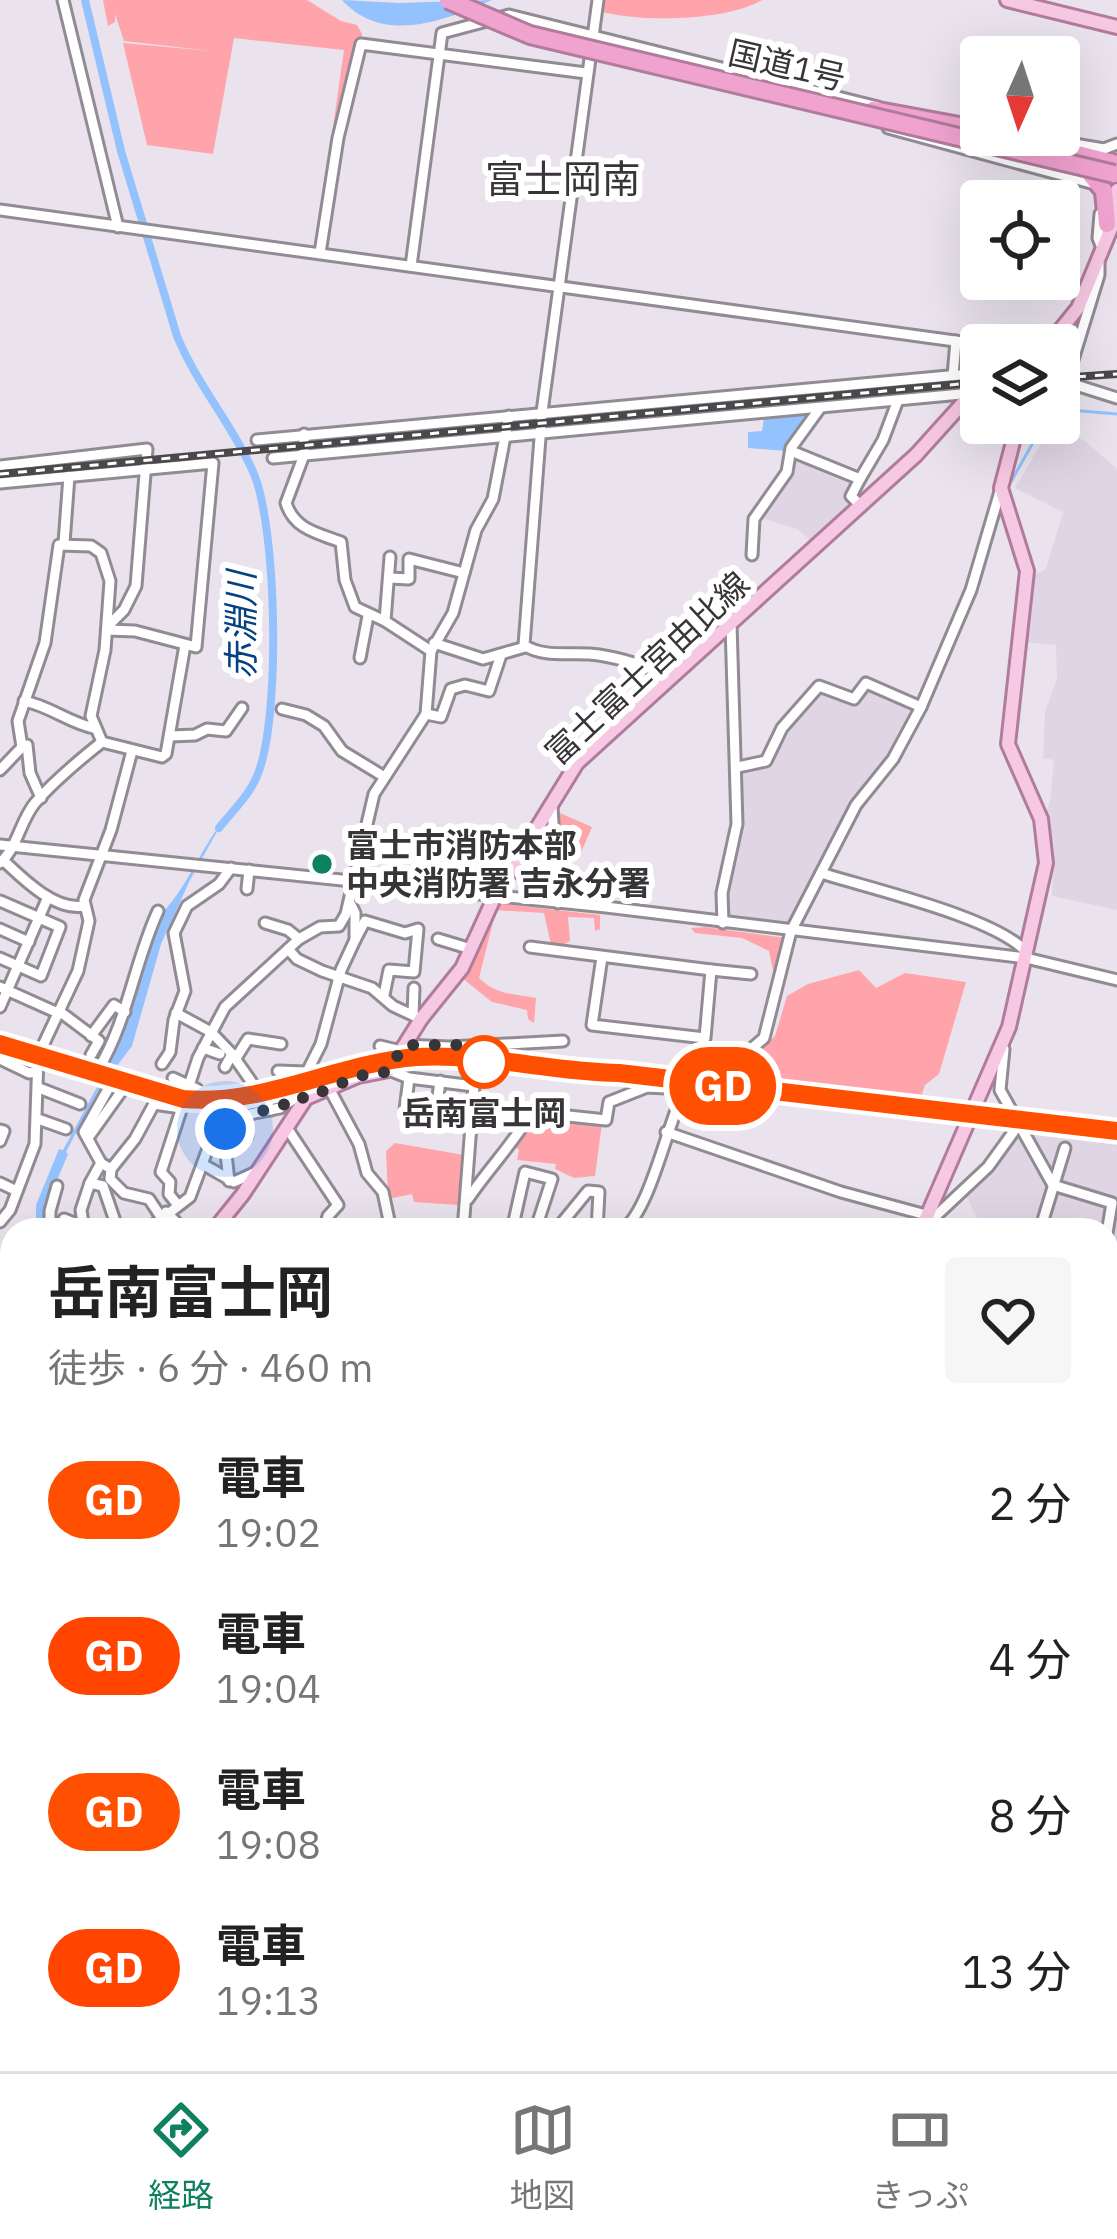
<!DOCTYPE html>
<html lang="ja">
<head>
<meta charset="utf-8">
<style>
	body { margin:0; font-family:"IBM Plex Sans","Noto Sans JP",sans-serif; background:#f6f6f6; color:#222; height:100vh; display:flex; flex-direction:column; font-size:45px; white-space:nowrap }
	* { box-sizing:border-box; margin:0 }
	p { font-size:39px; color:#767676 }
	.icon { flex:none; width:66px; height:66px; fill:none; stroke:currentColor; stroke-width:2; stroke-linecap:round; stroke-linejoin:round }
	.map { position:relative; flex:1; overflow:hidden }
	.panel { position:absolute; left:0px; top:1218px; width:1119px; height:855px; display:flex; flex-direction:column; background:#fff; border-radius:36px 36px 0 0; box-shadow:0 12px 48px #0002 }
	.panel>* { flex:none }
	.badge { padding:0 24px; border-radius:39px; font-size:42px; line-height:78px }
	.needle { width:78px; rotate:183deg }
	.buttons { position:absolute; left:960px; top:36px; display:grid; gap:24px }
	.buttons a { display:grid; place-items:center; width:120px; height:120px; border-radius:12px; background:#fff; box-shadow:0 12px 48px #0002; font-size:60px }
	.you { position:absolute; width:60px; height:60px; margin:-30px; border:9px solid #fff; border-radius:50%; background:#1a73e8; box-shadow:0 0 0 18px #1a73e833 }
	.map>.badge { position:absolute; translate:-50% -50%; box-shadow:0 0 0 6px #fff }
	.round { display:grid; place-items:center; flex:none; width:126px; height:126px; border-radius:12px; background:#f6f6f6 }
	.head { display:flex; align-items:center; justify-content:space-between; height:204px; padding:0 48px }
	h1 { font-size:57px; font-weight:700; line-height:90px }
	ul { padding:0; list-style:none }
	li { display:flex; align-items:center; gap:36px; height:156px; padding:0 48px }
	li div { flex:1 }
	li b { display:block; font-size:45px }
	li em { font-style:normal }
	li .badge { min-width:132px; font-weight:700; text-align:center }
	.tabs { display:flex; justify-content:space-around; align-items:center; height:168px; border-top:3px solid #e0e0e0; background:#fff; font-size:33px; color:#767676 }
	.tabs a { display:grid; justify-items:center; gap:6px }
	.tabs .current { color:#0e815f }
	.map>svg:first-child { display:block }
	.built { fill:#e0d5e4 }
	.green { fill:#ffa4ab }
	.water { fill:#94c2ff }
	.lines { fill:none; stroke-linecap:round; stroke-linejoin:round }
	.stream { stroke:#94c2ff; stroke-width:3 }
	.river { stroke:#94c2ff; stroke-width:8 }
	.minor-casing { stroke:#918b94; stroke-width:15 }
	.major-casing { stroke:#b07c9b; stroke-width:18 }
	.highway-casing { stroke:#b07c9b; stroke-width:22 }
	.minor { stroke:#fff; stroke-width:9 }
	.major { stroke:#f7c8e3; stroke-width:12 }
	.highway { stroke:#f1a3d0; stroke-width:16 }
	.rail-casing { stroke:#4b484c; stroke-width:8 }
	.rail { stroke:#fff; stroke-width:3; stroke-dasharray:9; stroke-linecap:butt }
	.highway-bridge-casing { stroke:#b07c9b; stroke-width:22; stroke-linecap:butt }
	.highway-bridge { stroke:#f1a3d0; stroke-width:16 }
	.line-casing { stroke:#fff; stroke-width:27 }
	.line { stroke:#ff4f00; stroke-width:18 }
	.walk { stroke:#383539; stroke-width:12; stroke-dasharray:0 21.6 }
	.poi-dot { fill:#0e815f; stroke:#fff; stroke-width:4.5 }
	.stop-dot { fill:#fff; stroke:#ff4f00; stroke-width:6 }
	.labels { text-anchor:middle; stroke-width:12; stroke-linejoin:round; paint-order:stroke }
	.street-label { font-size:33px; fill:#383539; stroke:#fff }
	.poi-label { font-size:33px; font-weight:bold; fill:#383539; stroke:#fff; text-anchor:start }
	.stop-label { font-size:33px; font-weight:bold; fill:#383539; stroke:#fff }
	.water-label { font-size:36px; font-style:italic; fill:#034182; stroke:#fff }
	.quarter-label { font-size:39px; fill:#383539; stroke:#fff }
</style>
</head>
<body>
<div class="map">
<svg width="1117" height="2071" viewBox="0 0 1117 2071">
	<rect width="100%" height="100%" fill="#eae3ed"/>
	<!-- built -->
	<g class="built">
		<polygon points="1049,430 1064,430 1085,441 1117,469 1117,910 1052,896 1054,845 1043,817 1050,802 1054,760 1043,758 1045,712 1057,679 1056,645 1025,642 1033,576 1046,569 1063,512 1015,488"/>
		<polygon points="797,456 857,480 848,497 857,505 814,544 797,529 761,518"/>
		<polygon points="866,683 919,706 888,761 856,800 791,925 726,917 725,892 740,824 741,771 768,763 784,726 819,686 851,703"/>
		<polygon points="1023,1127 1117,1144 1117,1256 1107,1250 1107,1230 995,1230 981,1225 965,1194 1002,1158"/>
	</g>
	<!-- green -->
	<g class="green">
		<polygon points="103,0 307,0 341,21 357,25 362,34 329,196 324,191 344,50 234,38 213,154 147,145 123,43 212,51 124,41 115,14 115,22 108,26"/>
		<path d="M602,0H762C727,21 640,23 600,11Z"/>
		<polygon points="555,811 592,827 579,857 557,848"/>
		<path d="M496,903L600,915V929L595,931L594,918L568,917L570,941L561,946L551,945L544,913L496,910L479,978C498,996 513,993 536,998L534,1023L528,1019L527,1010L492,1002L462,978Z"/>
		<polygon points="705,927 787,938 775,980 769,951 742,938 695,933 691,928"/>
		<polygon points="859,970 876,988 905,973 966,982 939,1074 925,1085 919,1103 741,1084 744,1077 738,1071 775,1036 787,996 808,984"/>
		<polygon points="535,1115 602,1123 595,1176 574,1178 555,1169 556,1164 517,1160 519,1150 514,1144"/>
		<polygon points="395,1143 464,1155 458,1205 414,1202 412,1194 388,1199 386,1151"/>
		<polygon points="12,1912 12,2026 0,2037 0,1918"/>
		<polygon points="269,2061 478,2061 480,2071 268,2071"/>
		<polygon points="576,2061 700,2065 702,2061 738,2061 741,2070 571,2071"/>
	</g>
	<!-- water -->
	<g class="water">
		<path d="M342,0L399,3L492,0C444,21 383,45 342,0Z"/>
		<polygon points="811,412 786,451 748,448 748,432 762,431 764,418"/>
		<path d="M223,821L190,880L161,944L132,1046L98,1091L66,1152L68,1154L48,1202L49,1230H36V1205L59,1149L63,1150L115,1054L112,1051L145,953L162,921L158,917C186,891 199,851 223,821Z"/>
	</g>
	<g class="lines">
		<!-- stream -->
		<g class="stream">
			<polyline points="1059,409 1117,414"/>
			<polyline points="1008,487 1044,423"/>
			<polyline points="936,684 979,584 1001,508"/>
			<polyline points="876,787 899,761 913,731"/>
			<polyline points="842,843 862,803"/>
			<polyline points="793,939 823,878"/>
			<polyline points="768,1038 782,984"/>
			<polyline points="737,1066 762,1046"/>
			<polyline points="704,1083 718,1076"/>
			<polyline points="688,1093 698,1093 700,1090"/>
			<polyline points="636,1205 659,1147"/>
			<polyline points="607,1230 622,1224"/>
		</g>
		<!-- river -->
		<path class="river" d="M85,0L121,151L177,336C197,385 233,425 254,474C277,530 281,721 257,776C250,794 231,813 219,828"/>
		<!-- minor casing -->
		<g class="minor-casing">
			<g id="minor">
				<polyline points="63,0 118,227"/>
				<path d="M598,0L542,412L524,645C545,659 574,651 599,655C625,659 648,667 672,677"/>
				<polyline points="979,82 981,84"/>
				<polyline points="888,128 1091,183"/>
				<polyline points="1033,137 1104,149 1117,144"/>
				<polyline points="0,210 984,345"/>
				<polyline points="1100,214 1098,238 1102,248"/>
				<polyline points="320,253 338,138 361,44 586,73"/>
				<polyline points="411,266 442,33 509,15 878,107"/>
				<polyline points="1059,360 1076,385 1117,398"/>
				<polyline points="1069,373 1099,275 1099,263"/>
				<polyline points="953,376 956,341"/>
				<path d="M304,434V455L286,503C294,529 317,533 341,542L345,580L355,607L385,621"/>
				<polyline points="257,440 981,373"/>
				<polyline points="791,451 860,479 851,496 861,506"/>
				<polyline points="273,458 972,393"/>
				<polyline points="0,466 147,449 136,586 124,610 108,626"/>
				<polyline points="860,479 883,440 898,400"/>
				<polyline points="0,483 213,463 196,647 135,631 107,630"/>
				<polyline points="64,543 69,476"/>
				<polyline points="752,555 754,519 787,472 791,448 820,408"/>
				<polyline points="390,557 385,621 431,651"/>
				<polyline points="390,578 409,579 409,559 464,573"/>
				<polyline points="434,643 483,659 525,647"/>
				<polyline points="360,658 368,616"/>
				<path d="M24,701C50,706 69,723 94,728"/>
				<polyline points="282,709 306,715 324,726 342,751 383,776"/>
				<polyline points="426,714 441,717 451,689 465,685 489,691 501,655"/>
				<polyline points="171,736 195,735 207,729 226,731 242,708"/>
				<polyline points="22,747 27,745 30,773 41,798"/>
				<polyline points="738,767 766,761 782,728 819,686 854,699 866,683 921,707"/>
				<polyline points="0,770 22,747 18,721 45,643 59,545 91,546 101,553 110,581 105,650 91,716 102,742 162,757 166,754 185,645"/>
				<polyline points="552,807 558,903"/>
				<polyline points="0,845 606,907 1026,958 1117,980"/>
				<path d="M4,861C23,879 55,911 84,906"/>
				<path d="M0,863C18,847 20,821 35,803C55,780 78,761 102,742"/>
				<path d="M821,873C868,888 999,918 1027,953"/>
				<polyline points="247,889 249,870"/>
				<polyline points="0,901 60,927 41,976 0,958"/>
				<polyline points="265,923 288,930 299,939"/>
				<polyline points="723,923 722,893 737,824 731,624"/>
				<polyline points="0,929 29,942"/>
				<polyline points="438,939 471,949"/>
				<polyline points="355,940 365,921 405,933 418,929 414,972 389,970 384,995"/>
				<polyline points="530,947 711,970 705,1038 592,1025 602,957"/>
				<polyline points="288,949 297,959 322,971 372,988 393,1006 421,1019"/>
				<polyline points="711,970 751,974"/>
				<polyline points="0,987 58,1013"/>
				<polyline points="0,1007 48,897"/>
				<polyline points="59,1011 99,1041 91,1055"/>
				<polyline points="176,1013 211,1032 234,1056"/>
				<polyline points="413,1015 414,988"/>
				<polyline points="91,1036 114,1005 125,1012"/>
				<polyline points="405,1045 449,1047 563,1041"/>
				<polyline points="380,1046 401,1051"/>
				<polyline points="203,1048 220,1054"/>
				<polyline points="1004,1049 1000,1090 1053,1185 1112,1203 1107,1233"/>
				<path d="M40,1052L98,1070C128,1020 134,963 158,911"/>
				<polyline points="236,1058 248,1039 281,1044"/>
				<polyline points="0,1059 29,1073 37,1072"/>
				<polyline points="162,1064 170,1052 174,1020 185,991 174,933 187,906 219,884 231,868"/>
				<polyline points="225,1067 232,1054 271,1110"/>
				<polyline points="389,1070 409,1078 474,1086 463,1230"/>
				<polyline points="278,1071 306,1072"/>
				<polyline points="173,1078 197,1089"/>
				<polyline points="111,1084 84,1132 101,1163 111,1169 110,1179 124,1193 149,1199 161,1217"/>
				<polyline points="39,1088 80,1104"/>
				<polyline points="329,1088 359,1144 367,1173 383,1192 391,1230"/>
				<polyline points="300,1095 301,1084 321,1044 341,970 355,940 355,913 350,903"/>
				<polyline points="474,1106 606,1120 609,1102 647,1087 684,1089"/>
				<polyline points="405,1110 409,1078"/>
				<polyline points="242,1115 247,1136"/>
				<polyline points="38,1119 66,1129"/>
				<polyline points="435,1120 440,1081"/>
				<polyline points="223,1127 229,1181"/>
				<polyline points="287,1128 338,1205 328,1216 324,1230"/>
				<polyline points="0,1130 4,1131 0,1141"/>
				<polyline points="666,1132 841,1192 926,1215"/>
				<polyline points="88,1138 123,1089"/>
				<polyline points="101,1163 90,1183 103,1186 118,1230"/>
				<polyline points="204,1165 234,1182 258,1171"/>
				<polyline points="111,1169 135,1139 154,1104 181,1108"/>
				<polyline points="0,1183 17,1191"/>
				<path d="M468,1199C489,1168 513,1144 532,1112"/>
				<polyline points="177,1204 169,1194 170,1182 161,1172 198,1058 225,1007 299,939 320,927 339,926 346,914 374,794 426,714 431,651 453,613 476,530 493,499 509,416"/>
				<polyline points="166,1212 183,1229 215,1229"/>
				<polyline points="64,1219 84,1227"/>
				<polyline points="0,1222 10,1210 35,1144 38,1056 78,971 89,921 84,900 111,830 132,751"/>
				<polyline points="512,1227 556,1230 588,1191 599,1192 597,1230"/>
				<polyline points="216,1228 253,1226 264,1230"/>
				<polyline points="923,1228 988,1167 1017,1127"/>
				<polyline points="50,1230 50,1211 57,1186"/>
				<polyline points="84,1230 81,1210 90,1183"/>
				<polyline points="147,1230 190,1197 214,1132 240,1116 280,1108 300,1095 305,1099"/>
				<polyline points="512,1230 525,1172 552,1179 536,1228"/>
				<path d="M623,1230C653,1206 668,1116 690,1078L728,1069L764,1038L791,931L856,805L893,759L921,707L971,590L1001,488"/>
				<polyline points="1040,1230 1065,1148"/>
				<polyline points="1107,1242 1107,1271"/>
				<polyline points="1107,1357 1117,1359"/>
				<polyline points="0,1429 5,1425"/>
				<polyline points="0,1439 12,1454"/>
				<polyline points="1117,1489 1107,1490 1117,1515"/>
				<polyline points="0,1493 12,1481"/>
				<polyline points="0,1506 12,1514"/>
				<polyline points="1107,1542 1116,1514"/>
				<polyline points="0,1553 12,1538"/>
				<polyline points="0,1583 12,1589"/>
				<polyline points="0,1646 10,1660"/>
				<polyline points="1107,1699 1117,1705"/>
				<polyline points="0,1727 12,1721"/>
				<polyline points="1107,1736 1117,1731"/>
				<polyline points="1107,1784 1117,1787"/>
				<polyline points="1107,1814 1117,1793"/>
				<polyline points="0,1833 2,1833"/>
				<polyline points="0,1851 12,1850"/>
				<polyline points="1107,1861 1117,1860"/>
				<polyline points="1109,1906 1117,1908"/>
				<polyline points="0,1915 12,1907"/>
				<polyline points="1107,1919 1108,1920"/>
				<polyline points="0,1930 12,1933"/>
				<polyline points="1117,1949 1117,1970"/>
				<polyline points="726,2061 728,2071"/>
				<polyline points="964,2061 966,2071"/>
				<polyline points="1005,2061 1022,2071"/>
				<polyline points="1067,2061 1086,2071"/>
				<polyline points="43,2071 45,2061"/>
				<polyline points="441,2071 442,2061"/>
				<polyline points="506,2071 507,2061"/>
				<polyline points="556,2071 566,2061"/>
				<polyline points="785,2071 795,2061"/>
				<polyline points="879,2071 882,2061"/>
				<polyline points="1110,2071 1108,2033 1117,1979"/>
			</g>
		</g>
		<!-- major casing -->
		<g class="major-casing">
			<g id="major">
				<polyline points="1007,0 1117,27"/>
				<polyline points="1109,215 1117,190"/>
				<polyline points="1048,345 1078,308 1117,214"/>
				<polyline points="214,1230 243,1194 306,1098 358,1076 389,1070 421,1019 462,968 495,896 577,763 916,455 981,383"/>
				<polyline points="921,1230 1009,1027 1046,863 1041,819 1008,744 1027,571 1001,488 1018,423"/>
				<polyline points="0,1324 12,1326"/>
				<polyline points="1107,1442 1117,1444"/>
				<polyline points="100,2071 103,2061"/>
			</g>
		</g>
		<!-- highway casing -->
		<g class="highway-casing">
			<g id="highway">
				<polyline points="873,110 981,130"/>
				<polyline points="1002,135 1117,164"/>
				<polyline points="1091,175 1104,191 1107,224"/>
				<polyline points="0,1604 12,1612"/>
				<polyline points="1046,2061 1064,2071"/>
			</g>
		</g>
		<!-- minor -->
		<use href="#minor" class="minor"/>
		<!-- major -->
		<use href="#major" class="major"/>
		<!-- highway -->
		<use href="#highway" class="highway"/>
		<!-- rail casing -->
		<g class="rail-casing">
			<g id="rail">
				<polyline points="1059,378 1117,374"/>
				<polyline points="0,474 981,382"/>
				<path d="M0,1044L183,1099C265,1108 337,1063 417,1057C483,1052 552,1072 619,1073L1117,1131"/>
			</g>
		</g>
		<!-- rail -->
		<use href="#rail" class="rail"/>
		<!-- highway-bridge casing -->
		<g class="highway-bridge-casing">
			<polyline id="highway-bridge" points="448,0 530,35 1114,174"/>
		</g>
		<!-- highway-bridge -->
		<use href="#highway-bridge" class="highway-bridge"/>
	</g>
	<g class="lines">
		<!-- line casing -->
		<g class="line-casing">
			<path id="line" d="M0,1044L183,1099C265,1106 337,1063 417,1057C483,1053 552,1072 619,1073L1117,1131"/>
		</g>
		<!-- line -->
		<use href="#line" class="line"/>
		<!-- walk -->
		<path class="walk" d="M225,1129C241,1109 277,1113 300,1096L305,1099L358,1076L386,1072L405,1045H490L484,1062"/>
	</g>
	<!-- markers -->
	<circle class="poi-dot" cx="322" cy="864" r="12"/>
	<circle class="stop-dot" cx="484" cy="1062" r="24"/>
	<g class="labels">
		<!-- street labels -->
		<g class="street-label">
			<text transform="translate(787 65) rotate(13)" y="12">国道1号</text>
			<text transform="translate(647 668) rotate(-43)" y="12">富士富士宮由比線</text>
		</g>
		<!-- poi labels -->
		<g class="poi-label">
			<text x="346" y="857">富士市消防本部<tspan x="346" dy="38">中央消防署 吉永分署</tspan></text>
		</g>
		<!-- stop labels -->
		<g class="stop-label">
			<text x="484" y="1125">岳南富士岡</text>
		</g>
		<!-- water labels -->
		<g class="water-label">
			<text transform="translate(241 625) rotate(-90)" y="13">赤淵川</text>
		</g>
		<!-- quarter labels -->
		<g class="quarter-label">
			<text x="563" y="193">富士岡南</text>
		</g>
	</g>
</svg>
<div class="buttons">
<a><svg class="needle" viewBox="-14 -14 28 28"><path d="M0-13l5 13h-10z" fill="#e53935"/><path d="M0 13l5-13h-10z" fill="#767676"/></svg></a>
<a><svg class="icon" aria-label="locate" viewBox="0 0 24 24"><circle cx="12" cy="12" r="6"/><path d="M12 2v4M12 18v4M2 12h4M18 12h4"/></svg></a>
<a><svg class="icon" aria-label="layers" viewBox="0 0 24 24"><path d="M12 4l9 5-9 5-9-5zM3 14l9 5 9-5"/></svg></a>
</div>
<div class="you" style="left:225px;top:1129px"></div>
<b class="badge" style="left:723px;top:1086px;background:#ff4f00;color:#fff">GD</b>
<section class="panel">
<div class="head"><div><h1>岳南富士岡</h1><p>徒歩 · 6 分 · 460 m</p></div><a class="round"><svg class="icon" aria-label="heart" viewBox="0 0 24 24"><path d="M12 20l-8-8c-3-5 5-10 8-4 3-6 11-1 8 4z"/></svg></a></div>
<ul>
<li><span class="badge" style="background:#ff4f00;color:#fff">GD</span><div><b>電車</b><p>19:02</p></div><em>2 分</em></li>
<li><span class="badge" style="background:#ff4500;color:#fff">GD</span><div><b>電車</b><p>19:04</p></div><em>4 分</em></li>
<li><span class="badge" style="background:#ff4f00;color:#fff">GD</span><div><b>電車</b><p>19:08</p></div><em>8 分</em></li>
<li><span class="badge" style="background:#ff4500;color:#fff">GD</span><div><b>電車</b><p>19:13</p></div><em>13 分</em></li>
</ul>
</section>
</div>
<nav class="tabs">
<a class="current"><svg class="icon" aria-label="directions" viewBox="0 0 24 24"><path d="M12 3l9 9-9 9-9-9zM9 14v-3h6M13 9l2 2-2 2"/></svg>経路</a>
<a><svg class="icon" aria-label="map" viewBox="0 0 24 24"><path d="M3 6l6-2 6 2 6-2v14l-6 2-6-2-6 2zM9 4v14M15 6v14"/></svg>地図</a>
<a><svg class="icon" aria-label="tickets" viewBox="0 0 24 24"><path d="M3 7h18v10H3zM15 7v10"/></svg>きっぷ</a>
</nav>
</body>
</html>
